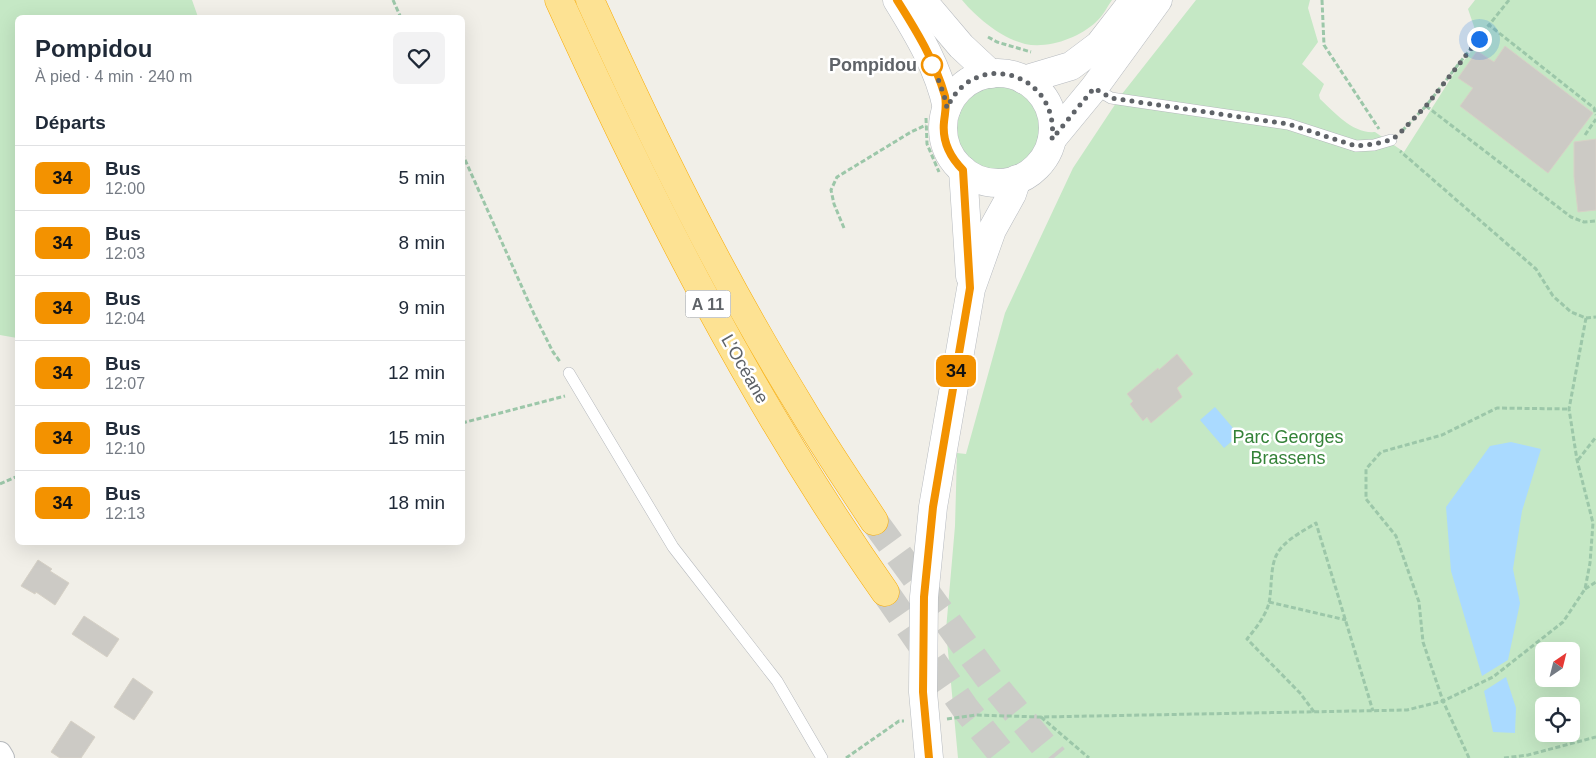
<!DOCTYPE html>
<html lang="fr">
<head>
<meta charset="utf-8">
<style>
	body { margin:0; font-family:Arial,sans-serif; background:#f2f2f3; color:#1f2937; height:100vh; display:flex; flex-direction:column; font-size:19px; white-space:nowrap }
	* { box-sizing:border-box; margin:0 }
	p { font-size:16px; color:#747a83 }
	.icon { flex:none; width:28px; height:28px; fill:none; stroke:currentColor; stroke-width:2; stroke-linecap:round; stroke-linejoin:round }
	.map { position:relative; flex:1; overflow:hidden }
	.side { position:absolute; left:15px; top:15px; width:450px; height:530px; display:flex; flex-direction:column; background:#fff; border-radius:8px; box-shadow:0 5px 20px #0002 }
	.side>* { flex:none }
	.badge { padding:0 10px; border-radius:8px; font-size:18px; line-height:32px }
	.needle { width:32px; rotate:35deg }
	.tools { position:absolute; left:1535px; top:642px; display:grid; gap:10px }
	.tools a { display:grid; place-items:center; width:45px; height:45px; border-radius:8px; background:#fff; box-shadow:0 5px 20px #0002; font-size:25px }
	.you { position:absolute; width:25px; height:25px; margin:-12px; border:4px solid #fff; border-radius:50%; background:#1a73e8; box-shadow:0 0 0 8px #1a73e833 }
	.map>.badge { position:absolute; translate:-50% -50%; box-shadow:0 0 0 2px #fff }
	h2 { padding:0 20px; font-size:19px; line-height:45px }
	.round { display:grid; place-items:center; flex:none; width:52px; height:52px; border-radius:8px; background:#f2f2f3 }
	.summary { display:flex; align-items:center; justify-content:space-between; height:85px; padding:0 20px }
	h1 { font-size:24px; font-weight:600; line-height:38px }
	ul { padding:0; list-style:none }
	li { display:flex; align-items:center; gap:15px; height:65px; padding:0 20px; border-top:1px solid #e0e1e3 }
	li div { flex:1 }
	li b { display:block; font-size:19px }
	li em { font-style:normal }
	li .badge { min-width:55px; font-weight:700; text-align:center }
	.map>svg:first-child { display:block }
	.green { fill:#c5e8c5; fill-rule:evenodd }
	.water { fill:#aadaff }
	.building { fill:#cccac5; stroke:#d6d1c6 }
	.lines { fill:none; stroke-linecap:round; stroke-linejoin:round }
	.highway-tunnel { stroke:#ccccc8; stroke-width:28; stroke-dasharray:28 14; stroke-linecap:butt }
	.lane-casing { stroke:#b5b8bc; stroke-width:12 }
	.street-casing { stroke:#b5b8bc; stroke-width:24 }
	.secondary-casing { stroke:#b6babf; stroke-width:29 }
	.highway-casing { stroke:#f9ab00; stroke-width:29 }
	.path { stroke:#9cc7a9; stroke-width:3; stroke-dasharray:5 2.5; stroke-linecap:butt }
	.lane { stroke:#fff; stroke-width:11 }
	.street { stroke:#fff; stroke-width:22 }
	.secondary { stroke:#fff; stroke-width:28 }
	.highway { stroke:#fde293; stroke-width:28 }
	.line-casing { stroke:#fff; stroke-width:11 }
	.line { stroke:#f39200; stroke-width:8 }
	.walk { stroke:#5f6368; stroke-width:5; stroke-dasharray:0 9 }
	.stop-dot { fill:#fff; stroke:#f39200; stroke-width:2.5 }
	.labels { text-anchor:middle; stroke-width:5; stroke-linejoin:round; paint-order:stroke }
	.shield { fill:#fff; stroke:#8f9295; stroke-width:1 }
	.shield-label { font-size:16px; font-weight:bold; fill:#5f6368 }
	.stop-label { font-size:18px; font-weight:bold; fill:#5f6368; stroke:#fff; text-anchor:end }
	.street-label { font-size:18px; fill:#5f6368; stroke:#fff }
	.park-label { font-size:18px; fill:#348238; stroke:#fff }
</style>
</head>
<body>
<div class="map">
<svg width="1596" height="758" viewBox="0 0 1596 758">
	<rect width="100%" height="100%" fill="#f1efe8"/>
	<!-- green -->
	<g class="green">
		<polygon points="0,0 192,0 198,17 18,18 17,338 0,335"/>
		<path d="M962,0H1112C1107,7 1103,16 1096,22C1079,38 1048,49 1025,44C1001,38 977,18 962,0Z"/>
		<path d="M1196,0H1310L1308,8L1318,42L1302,64L1324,84L1319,95L1320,99C1335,113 1353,134 1375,132L1404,152L1453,75L1479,41L1468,9L1475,0H1596V758H958L946,630L955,526L957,453L966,454L1005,313L1073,168L1122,94ZM1544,651H1571V679H1544ZM1544,706H1571V734H1544Z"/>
		<circle cx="1000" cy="129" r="43"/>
	</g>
	<!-- water -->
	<g class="water">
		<polygon points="1215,407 1239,435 1224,448 1200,420"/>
		<polygon points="1511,442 1541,449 1522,511 1513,569 1520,603 1508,660 1482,676 1451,571 1446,507 1490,446"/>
		<polygon points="1506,677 1516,708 1515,733 1493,732 1484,691"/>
	</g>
	<!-- building -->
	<g class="building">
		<polygon points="1505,46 1593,113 1548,173 1460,106 1473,88 1458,78 1477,51 1494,62"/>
		<polygon points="1596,139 1596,210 1578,212 1574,176 1574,142"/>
		<polygon points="1177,354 1193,374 1177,388 1182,397 1151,423 1147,417 1143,421 1130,404 1133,401 1127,394 1158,368 1159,370"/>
		<polygon points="38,560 52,569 50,571 69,583 55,605 36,592 35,594 21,586"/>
		<polygon points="84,616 119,639 107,657 72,634"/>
		<polygon points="133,678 153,692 134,720 114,707"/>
		<polygon points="71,721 95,737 81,758 60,758 51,752"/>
	</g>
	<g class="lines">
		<!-- highway-tunnel -->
		<g class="highway-tunnel">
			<polyline points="874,521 990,680 1054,758"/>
			<polyline points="885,592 965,708 1005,758"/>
		</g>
		<!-- lane casing -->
		<g class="lane-casing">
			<g id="lane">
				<polyline points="1094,88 1111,98 1288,124 1356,146 1374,145 1391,140"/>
				<polyline points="569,373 673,547 777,681 822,758"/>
			</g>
		</g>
		<!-- street casing -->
		<g class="street-casing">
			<polyline id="street" points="0,753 3,758"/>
		</g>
		<!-- secondary casing -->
		<g class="secondary-casing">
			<g id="secondary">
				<path d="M897,0C918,34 939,69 947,108"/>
				<polyline points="922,0 961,46 991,74"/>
				<circle cx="998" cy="128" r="55"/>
				<polyline points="1024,80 1071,66 1099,45 1134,0"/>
				<polyline points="1052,139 1094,88 1158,0"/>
				<polyline points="963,170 970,276"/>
				<polyline points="929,758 923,692 924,597 933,507 971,289 992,230 1012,194 1017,179"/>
			</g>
		</g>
		<!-- highway casing -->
		<g class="highway-casing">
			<g id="highway">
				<path d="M559,0C652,205 755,407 885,592"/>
				<path d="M590,0C653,139 720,276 800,406C823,445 849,483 874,521"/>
			</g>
		</g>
		<!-- path -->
		<g class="path">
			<polyline points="393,0 401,18"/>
			<polyline points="1322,0 1324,45 1379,129"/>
			<polyline points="1509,0 1489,25 1594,108 1596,115"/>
			<polyline points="988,37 997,42 1031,52"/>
			<polyline points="1426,106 1571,217 1584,222 1596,221"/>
			<polyline points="926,118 927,144 939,172"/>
			<polyline points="1402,131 1426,106 1489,25"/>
			<polyline points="1585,135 1596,119"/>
			<polyline points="462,153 534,314 553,352 561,363"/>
			<polyline points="844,228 834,204 831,190 837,177 911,132 926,125"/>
			<polyline points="1586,318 1596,317"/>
			<polyline points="462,423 565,396"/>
			<polyline points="1578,460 1596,437"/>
			<polyline points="0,484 18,476"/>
			<polyline points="1585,589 1596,582"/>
			<polyline points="1269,602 1346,620"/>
			<path d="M1314,712L1300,693L1247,639C1256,628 1265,617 1269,603C1272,589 1270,566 1277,554C1283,541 1305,530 1316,523L1373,711"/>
			<polyline points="1041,717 1089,758"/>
			<polyline points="947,719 976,715 1040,717 1407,710 1443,701 1493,677 1563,622 1585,589 1590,563 1593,523 1577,460 1569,409 1586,318 1571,312 1553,296 1536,269 1400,151"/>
			<polyline points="846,758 899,721 904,721"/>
			<polyline points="1469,758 1443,701 1423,642 1419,602 1396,536 1366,499 1366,469 1381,452 1442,435 1497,408 1569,409"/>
			<polyline points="1504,758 1528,755 1596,737"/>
		</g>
		<!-- lane -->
		<use href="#lane" class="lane"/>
		<!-- street -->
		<use href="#street" class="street"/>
		<!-- secondary -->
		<use href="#secondary" class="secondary"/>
		<!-- highway -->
		<use href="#highway" class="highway"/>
	</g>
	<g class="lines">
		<!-- line casing -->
		<g class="line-casing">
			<path id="line" d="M897,0C916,30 935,61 945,96C947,106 945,112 944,122C942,141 950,157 963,170L970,288L933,507L924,597L923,692L929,758"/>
		</g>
		<!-- line -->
		<use href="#line" class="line"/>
		<!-- walk -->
		<path class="walk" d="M932,65L931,60L944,95L947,108C974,47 1060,73 1052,139L1094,88L1111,98L1288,124L1356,146L1374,144L1391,140L1397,136L1426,106L1479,39"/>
	</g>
	<!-- markers -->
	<circle class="stop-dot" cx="932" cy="65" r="10"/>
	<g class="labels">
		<!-- shield labels -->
		<rect class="shield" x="685.5" y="290.5" width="45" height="27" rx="4"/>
		<g class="shield-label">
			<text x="708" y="310">A 11</text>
		</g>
		<!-- stop labels -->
		<g class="stop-label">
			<text x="917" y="71">Pompidou</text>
		</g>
		<!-- street labels -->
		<g class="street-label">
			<text transform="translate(745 369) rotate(60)" y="6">L’Océane</text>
		</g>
		<!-- park labels -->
		<g class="park-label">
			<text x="1288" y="443">Parc Georges<tspan x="1288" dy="21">Brassens</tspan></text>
		</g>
	</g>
</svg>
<div class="tools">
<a><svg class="needle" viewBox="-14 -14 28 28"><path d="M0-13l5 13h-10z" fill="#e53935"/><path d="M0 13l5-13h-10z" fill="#747a83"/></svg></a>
<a><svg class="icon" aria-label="locate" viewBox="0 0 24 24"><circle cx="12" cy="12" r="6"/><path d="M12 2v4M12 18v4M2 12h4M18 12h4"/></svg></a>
</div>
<div class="you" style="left:1479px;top:39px"></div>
<b class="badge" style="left:956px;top:371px;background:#f39200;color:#111">34</b>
<section class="side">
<div class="summary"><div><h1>Pompidou</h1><p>À pied · 4 min · 240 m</p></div><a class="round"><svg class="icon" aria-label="heart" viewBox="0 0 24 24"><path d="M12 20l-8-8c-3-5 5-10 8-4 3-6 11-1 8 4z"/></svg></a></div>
<h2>Départs</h2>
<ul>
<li><span class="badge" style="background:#f39200;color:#111">34</span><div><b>Bus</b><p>12:00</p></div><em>5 min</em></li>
<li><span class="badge" style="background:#f39200;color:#111">34</span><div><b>Bus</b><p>12:03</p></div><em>8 min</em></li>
<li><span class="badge" style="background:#f39200;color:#111">34</span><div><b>Bus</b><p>12:04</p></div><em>9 min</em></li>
<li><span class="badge" style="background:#f39200;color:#111">34</span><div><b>Bus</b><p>12:07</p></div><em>12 min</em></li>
<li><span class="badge" style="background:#f39200;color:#111">34</span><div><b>Bus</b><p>12:10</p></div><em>15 min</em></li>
<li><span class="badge" style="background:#f39200;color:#111">34</span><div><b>Bus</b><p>12:13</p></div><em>18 min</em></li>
</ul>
</section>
</div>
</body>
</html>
